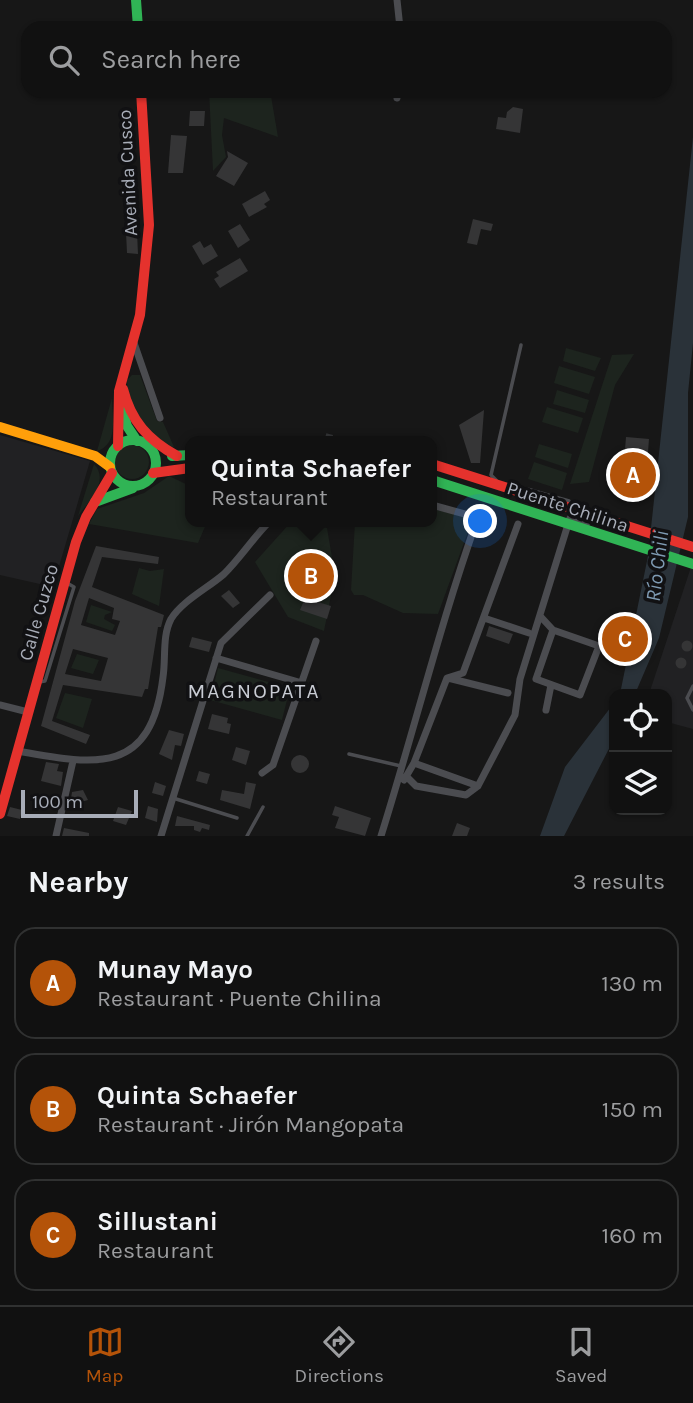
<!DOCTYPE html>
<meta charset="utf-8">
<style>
:root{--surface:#111;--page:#1a1a1a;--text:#f1f3f6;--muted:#9c9d9f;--line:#303131;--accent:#b45309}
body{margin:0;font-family:Karla,sans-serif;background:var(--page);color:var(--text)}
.controls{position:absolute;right:21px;bottom:21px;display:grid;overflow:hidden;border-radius:14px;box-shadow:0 2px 5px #0004}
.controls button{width:63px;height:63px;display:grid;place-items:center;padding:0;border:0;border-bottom:2px solid var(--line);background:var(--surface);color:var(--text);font:35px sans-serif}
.scale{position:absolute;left:21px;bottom:18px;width:117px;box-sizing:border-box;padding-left:7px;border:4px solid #a8adb8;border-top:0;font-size:19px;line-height:24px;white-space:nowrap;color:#a8adb8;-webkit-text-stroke:5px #111113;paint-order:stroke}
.you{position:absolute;left:481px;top:522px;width:24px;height:24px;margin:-18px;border:5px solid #fff;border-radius:50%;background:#1a73e8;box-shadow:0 0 0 10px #1a73e833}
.badge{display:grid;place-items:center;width:46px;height:46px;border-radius:50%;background:var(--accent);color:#fff;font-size:23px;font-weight:700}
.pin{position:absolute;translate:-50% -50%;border:4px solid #fff;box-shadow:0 2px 7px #0006}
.popup{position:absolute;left:185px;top:436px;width:252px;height:91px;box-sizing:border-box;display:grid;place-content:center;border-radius:14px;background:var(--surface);filter:drop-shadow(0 2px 5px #0005);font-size:23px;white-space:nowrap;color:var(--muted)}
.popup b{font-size:26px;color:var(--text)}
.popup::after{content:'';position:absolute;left:50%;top:100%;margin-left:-14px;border:14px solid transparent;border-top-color:var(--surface)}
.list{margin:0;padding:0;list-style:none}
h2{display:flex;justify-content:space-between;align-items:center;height:91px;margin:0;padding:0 28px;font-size:30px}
h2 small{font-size:23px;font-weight:400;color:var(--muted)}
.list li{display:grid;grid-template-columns:46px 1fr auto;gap:21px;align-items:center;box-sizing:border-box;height:112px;margin:0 14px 14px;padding:0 14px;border:2px solid var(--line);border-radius:21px}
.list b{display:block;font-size:26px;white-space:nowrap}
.list p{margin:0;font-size:23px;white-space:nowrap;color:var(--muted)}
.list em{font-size:23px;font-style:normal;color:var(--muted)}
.icon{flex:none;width:38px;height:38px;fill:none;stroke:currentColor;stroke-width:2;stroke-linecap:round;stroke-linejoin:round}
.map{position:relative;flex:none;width:693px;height:836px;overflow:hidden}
.search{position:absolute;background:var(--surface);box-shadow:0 2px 5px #0004;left:21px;right:21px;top:21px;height:77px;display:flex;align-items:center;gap:18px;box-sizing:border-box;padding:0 24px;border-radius:21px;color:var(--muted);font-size:26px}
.sheet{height:469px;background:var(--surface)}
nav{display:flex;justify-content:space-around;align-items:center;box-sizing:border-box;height:98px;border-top:2px solid var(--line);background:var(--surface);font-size:19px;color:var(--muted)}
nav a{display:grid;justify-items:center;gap:4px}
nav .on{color:var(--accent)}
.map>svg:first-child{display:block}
.built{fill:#212123}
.green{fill:#1d241e}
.water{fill:#2a3239}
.building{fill:#353536;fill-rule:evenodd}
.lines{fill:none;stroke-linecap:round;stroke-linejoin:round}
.street-tunnel{stroke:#343537;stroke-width:7;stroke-dasharray:7 3.5;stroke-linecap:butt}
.lane{stroke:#4b4c50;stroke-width:3.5}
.street{stroke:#4b4c50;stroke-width:7}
.fast{stroke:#30b455;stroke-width:10}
.slow{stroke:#ff9f0a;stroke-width:10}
.jam{stroke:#e5322d;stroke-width:10}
.fast-bridge{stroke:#30b455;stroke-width:10}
.jam-bridge{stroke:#e5322d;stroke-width:10}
.labels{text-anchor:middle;stroke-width:7;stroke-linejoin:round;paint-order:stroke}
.street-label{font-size:19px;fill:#a8adb8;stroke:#111113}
.water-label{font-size:21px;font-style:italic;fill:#7f9bb3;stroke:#111113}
.neighbourhood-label{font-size:21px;letter-spacing:2px;fill:#c9ccd4;stroke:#111113}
</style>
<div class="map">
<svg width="693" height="836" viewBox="0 0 693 836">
<rect width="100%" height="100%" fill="#171717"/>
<path class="built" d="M 0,435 L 90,461 L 53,587 L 0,575 Z
M 693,561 L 693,729 L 667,722 L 667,694 L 649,694 Z"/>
<path class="green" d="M 209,91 L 257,91 L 268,95 L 260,91 L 275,91 L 271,96 L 278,137 L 224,118 L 222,135 L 226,157 L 213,171 Z
M 566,348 L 601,358 L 595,371 L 563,361 Z
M 634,354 L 615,385 L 589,482 L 570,484 L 612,355 Z
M 559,366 L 595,377 L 589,394 L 554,383 Z
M 132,375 L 140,375 L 157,421 L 163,422 L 174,447 C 142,445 127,406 127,380 Z
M 557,390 L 589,400 L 585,413 L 553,404 Z
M 112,398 C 112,417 119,444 97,451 Z
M 547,407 L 583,418 L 578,433 L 542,422 Z
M 539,444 L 572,454 L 568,468 L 535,457 Z
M115 462a17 17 0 1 1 34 0a17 17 0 1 1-34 0Z
M 534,462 L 567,473 L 562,490 L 528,479 Z
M 94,464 C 110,481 89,501 78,516 Z
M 169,476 L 190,486 L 190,522 L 207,522 L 198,543 L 89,524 L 97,509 L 144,493 Z
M 432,509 L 473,518 L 438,614 L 403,613 L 363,595 L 354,595 L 351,590 L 355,522 L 432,522 Z
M 291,522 L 327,528 L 335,575 L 324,631 L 288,617 L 255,562 Z
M 139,568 L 150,571 L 164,569 L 159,606 L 132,594 Z
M 91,605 L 112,612 L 105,615 L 104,619 L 115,625 L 112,631 L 86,622 Z
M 77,654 L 99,660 L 93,674 L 71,668 Z
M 218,668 L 290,688 L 282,720 L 210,700 Z
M 65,693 L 92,699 L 83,728 L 56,718 Z"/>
<path class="water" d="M 693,137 L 693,343 L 688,393 L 688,517 L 659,638 L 635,694 L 620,694 L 648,556 Z
M 614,703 L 614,739 L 564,836 L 540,836 L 565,767 Z"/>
<path class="building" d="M 513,107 L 523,109 L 520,133 L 496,129 L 498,117 L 506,118 L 507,112 Z
M 190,111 L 205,111 L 204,126 L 189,126 Z
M 171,135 L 187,136 L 183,173 L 168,173 Z
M 227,151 L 248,163 L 234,186 L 216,176 L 228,157 Z
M 265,191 L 270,200 L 264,204 L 267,207 L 249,217 L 242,204 Z
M 473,219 L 493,224 L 491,231 L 481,229 L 477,245 L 467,243 Z
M 240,224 L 250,240 L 238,248 L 228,231 Z
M 126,232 L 137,232 L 138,254 L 127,253 Z
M 200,241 L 204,248 L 211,244 L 218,256 L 203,265 L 192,246 Z
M 240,258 L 248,271 L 220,288 L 214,279 L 219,276 L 216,272 Z
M 484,410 L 480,463 L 471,463 L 459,425 Z
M 626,437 L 649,439 L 648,452 L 642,463 L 624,462 Z
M 615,478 L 631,483 L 629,491 L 613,485 Z
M 96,546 L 159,557 L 158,564 L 102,557 L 92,587 L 164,615 L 161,627 L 158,627 L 148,689 L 145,689 L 142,697 L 63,685 L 52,721 L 90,735 L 86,744 L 41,726 L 75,601 ZM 89,598 L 114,608 L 112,619 L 120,621 L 115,635 L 81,625 ZM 73,649 L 108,658 L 101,681 L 65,674 Z
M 307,556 L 324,566 L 309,592 L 289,581 Z
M 229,590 L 240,603 L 233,608 L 221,596 Z
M 305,598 L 331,606 L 327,619 L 300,610 Z
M 489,626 L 513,634 L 509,644 L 486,636 Z
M 192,637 L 212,642 L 209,652 L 189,647 Z
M681.5 646a5.5 5.5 0 1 1 11 0a5.5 5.5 0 1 1-11 0Z
M675.5 663a5.5 5.5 0 1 1 11 0a5.5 5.5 0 1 1-11 0Z
M 212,714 L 228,718 L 227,723 L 231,724 L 229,734 L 208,729 Z
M 169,730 L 184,734 L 181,746 L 175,745 L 172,760 L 159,754 Z
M 236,747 L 250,751 L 246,765 L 232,760 Z
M291 764a9 9 0 1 1 18 0a9 9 0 1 1-18 0Z
M 46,762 L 59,764 L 57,771 L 63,772 L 61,786 L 41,781 Z
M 199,771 L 210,774 L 207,784 L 196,781 Z
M 155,782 L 166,786 L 163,796 L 152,793 Z
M 246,782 L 256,784 L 250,809 L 220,800 L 222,790 L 244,794 Z
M 83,790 L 88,800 L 70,805 L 72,792 Z
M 148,806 L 158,809 L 157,822 L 145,818 Z
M 335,806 L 371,818 L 365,836 L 335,828 L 339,817 L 332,815 Z
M 10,807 L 22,810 L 20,819 L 7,816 Z
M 118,807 L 132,811 L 126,825 L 113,821 Z
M 177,816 L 210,825 L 209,830 L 202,828 L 200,832 L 194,830 L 194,826 L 175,826 Z
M 457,823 L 470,828 L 467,836 L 452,836 Z
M 64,828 L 89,833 L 89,836 L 62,836 Z"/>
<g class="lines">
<path class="street-tunnel" d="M 328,441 L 330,433"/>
<path class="lane" d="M 496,480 L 491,475 L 521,345
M 527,489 L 569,501 L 570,518 L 588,525
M 39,682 L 45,681 L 74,587 L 67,583
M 693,686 L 687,698 L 693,710
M 349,754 L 401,766
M 173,798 L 237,818
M 247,836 L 263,807"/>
<path class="street" d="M 397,0 L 400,28
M 397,98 L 398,91
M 134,343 L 160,418
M 541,617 L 553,630 L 599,646 L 580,695 L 536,679 L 553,630
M 484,618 L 529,633
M 216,658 L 302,683
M 448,678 L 508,693
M 0,705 L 28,712
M 546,710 L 551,685
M 17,751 C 96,765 151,776 163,677 C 166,658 162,636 171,619 C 182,601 208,588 224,574 C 241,557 253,538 269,522
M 414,763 L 447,678 L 463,673 L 518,524
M 262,773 L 273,765 L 316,641
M 408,778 L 416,786 L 466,795 L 478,786 L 515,715 L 520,679 L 570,518
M 404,780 L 414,763 L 478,786
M 56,836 L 73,761
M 161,836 L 221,643 L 270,595
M 381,836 C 414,731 440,624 477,520 L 476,517 L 432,505"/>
<path class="fast" d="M 136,0 L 138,28
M 122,408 L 127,426 L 137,441
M110 463a23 23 0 1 1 46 0a23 23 0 1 1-46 0Z
M 172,456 L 190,455
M 95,502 L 133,488"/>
<path class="slow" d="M 0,427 L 95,456 L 110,467"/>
<path class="jam" d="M 123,389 C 131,421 148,440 177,456
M 118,446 L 119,391 L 140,315 L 149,225 L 141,91
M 153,473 L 190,468
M 0,814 L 76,542 L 86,517 L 112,473"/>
<path class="fast-bridge" d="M 432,480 L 693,564"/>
<path class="jam-bridge" d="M 432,464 L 693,547"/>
</g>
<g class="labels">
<g class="street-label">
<text transform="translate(127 173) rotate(-93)" y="7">Avenida Cusco</text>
<text transform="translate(568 506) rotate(18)" y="7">Puente Chilina</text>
<text transform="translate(38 612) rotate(-74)" y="7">Calle Cuzco</text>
</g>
<g class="water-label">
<text transform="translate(657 566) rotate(-83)" y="7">Río Chili</text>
</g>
<g class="neighbourhood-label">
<text x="254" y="698">MAGNOPATA</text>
</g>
</g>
</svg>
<div class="controls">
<button><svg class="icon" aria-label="locate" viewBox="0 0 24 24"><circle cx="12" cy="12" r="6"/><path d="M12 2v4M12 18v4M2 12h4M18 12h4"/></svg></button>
<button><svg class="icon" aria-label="layers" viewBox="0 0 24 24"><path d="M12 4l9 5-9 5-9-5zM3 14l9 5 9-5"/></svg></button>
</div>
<div class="scale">100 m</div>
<div class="you"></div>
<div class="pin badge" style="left:633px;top:475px">A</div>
<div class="pin badge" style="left:311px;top:576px">B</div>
<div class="popup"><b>Quinta Schaefer</b>Restaurant</div>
<div class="pin badge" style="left:625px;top:639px">C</div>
<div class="search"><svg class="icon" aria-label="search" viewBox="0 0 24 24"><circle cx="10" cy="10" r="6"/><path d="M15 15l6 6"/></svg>Search here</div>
</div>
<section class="sheet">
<h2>Nearby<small>3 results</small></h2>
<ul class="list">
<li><span class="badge">A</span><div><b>Munay Mayo</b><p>Restaurant · Puente Chilina</p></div><em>130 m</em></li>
<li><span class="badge">B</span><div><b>Quinta Schaefer</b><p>Restaurant · Jirón Mangopata</p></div><em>150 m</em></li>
<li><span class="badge">C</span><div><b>Sillustani</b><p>Restaurant</p></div><em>160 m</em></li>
</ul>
</section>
<nav>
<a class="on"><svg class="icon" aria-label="map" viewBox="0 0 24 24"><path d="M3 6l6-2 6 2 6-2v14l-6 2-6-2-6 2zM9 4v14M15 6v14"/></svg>Map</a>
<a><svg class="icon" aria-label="directions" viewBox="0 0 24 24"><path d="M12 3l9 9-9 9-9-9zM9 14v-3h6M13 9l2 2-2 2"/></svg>Directions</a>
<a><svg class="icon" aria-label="saved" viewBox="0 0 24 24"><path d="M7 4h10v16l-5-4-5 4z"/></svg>Saved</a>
</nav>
